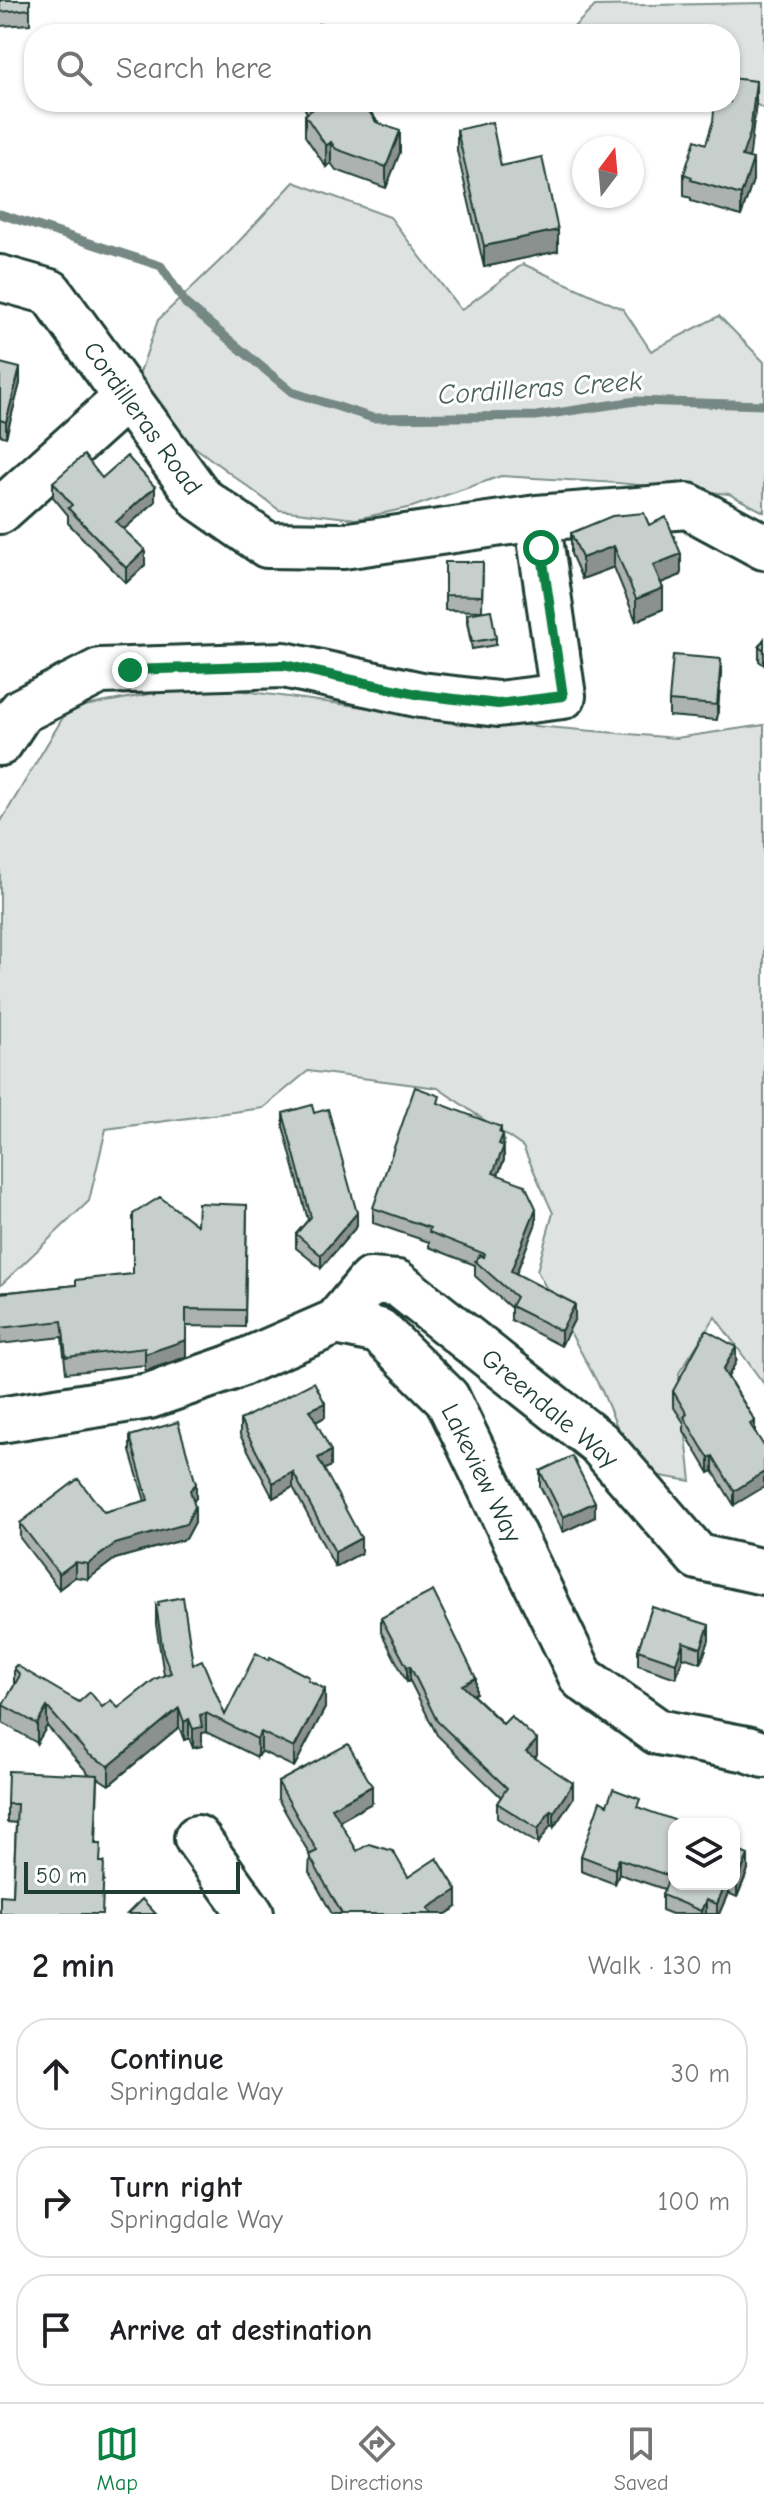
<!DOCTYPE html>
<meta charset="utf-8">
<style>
:root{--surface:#fff;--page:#f6f6f6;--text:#202124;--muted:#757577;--line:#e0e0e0;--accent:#0b8043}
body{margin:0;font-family:"Comic Neue",sans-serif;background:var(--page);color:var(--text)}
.controls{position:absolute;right:24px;bottom:24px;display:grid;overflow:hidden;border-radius:16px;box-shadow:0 2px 6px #0004}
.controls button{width:72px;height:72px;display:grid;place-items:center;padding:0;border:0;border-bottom:2px solid var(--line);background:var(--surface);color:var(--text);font:40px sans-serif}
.compass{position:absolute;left:572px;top:136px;width:72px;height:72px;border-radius:50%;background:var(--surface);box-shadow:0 2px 6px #0004;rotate:16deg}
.scale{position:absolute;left:24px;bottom:20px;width:216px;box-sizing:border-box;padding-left:8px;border:4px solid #1f3d34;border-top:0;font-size:22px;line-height:28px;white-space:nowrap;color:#1f3d34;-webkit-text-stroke:6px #fff;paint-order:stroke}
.stop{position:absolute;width:24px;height:24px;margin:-18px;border:6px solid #0b8043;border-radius:50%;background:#fff}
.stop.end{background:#0b8043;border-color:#fff;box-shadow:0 2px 8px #0008}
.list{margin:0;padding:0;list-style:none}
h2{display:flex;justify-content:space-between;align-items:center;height:104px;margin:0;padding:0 32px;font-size:34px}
h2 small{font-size:26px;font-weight:400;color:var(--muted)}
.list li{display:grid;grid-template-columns:52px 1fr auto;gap:24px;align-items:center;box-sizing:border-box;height:112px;margin:0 16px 16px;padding:0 16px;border:2px solid var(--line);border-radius:32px}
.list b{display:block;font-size:30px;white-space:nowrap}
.list p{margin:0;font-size:26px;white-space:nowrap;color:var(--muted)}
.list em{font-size:26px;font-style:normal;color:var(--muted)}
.icon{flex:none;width:44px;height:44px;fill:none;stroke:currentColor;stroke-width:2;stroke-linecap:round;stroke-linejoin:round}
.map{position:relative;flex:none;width:764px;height:1914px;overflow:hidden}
.search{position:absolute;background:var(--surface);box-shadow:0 2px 6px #0004;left:24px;right:24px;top:24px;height:88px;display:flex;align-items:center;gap:20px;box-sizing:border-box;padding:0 28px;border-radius:32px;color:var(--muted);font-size:30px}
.sheet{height:488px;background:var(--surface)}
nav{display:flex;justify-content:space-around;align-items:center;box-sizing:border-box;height:112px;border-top:2px solid var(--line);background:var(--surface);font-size:22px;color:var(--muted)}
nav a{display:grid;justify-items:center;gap:4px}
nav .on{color:var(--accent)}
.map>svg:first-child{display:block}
.green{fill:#dee3e2;stroke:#7e908b;stroke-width:2}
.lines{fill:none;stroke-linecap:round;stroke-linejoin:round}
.stream{stroke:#758883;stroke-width:9}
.minor-casing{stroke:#1f3d34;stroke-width:50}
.minor{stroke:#fff;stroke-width:44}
.wall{fill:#abb2af;stroke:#1f3d34;stroke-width:2}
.shaded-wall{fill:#8b918f;stroke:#1f3d34;stroke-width:2}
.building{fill:#c7cfcc;stroke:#1f3d34;stroke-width:2}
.route{stroke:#0b8043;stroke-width:10}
.labels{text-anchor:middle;stroke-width:6;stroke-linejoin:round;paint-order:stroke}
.street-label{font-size:26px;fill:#1f3d34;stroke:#fff}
.water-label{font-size:28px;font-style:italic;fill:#4a625b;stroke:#fff}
</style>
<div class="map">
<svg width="764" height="1914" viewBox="0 0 764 1914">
<rect width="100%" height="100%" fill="#fff"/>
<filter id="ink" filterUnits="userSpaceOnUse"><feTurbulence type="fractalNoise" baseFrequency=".0125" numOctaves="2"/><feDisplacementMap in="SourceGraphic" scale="16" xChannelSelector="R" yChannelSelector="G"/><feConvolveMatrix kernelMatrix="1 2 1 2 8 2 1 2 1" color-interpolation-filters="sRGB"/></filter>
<g filter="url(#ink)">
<path class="green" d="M 764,3 L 764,109 L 730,88 L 730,34 L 570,34 L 569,32 L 595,6 Z
M 294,182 L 390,217 L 461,310 L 523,264 L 623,309 L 651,351 L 719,316 L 764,362 L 764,512 L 729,494 L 618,483 L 501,476 L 412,507 L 356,519 L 279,510 L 188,442 L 135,387 L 158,320 L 230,251 Z
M 199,685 L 453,719 L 676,738 L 764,725 L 764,1384 L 715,1317 L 679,1373 L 691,1481 L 636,1472 L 602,1391 L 537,1271 L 553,1213 L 523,1147 L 438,1088 L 308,1071 L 263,1108 L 106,1129 L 89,1201 L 0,1286 L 0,823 L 68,709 Z"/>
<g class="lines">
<path class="stream" d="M 0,214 L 161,266 L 186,304 L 292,392 L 373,418 L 536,416 L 636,401 L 764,405"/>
<g class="minor-casing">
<path id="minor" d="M 0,278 L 50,292 L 201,499 L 267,545 L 343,546 L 537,518 L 688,506 L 764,547
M 0,511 L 127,397
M 0,743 L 21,711 L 100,671 L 284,665 L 421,695 L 498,704 L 563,696 L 537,518
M 336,1322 L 370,1281 L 397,1283 L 599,1443 L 698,1557 L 764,1572
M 0,1420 L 149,1396 L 230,1368 L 336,1322 L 379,1331 L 447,1398 L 582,1678 L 658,1732 L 747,1749 L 764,1755
M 197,1838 L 251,1914"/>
</g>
<use href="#minor" class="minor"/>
</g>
<path class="wall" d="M 0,0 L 30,9 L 30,24 L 0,26 Z
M 82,102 L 107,102 L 107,107 L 82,106 Z
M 305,102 L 363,102 L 400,152 L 386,188 L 336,170 L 331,163 L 326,167 L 305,136 L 305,115 L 307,113 L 305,109 Z
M 756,102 L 749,157 L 753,180 L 741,216 L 691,201 L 691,198 L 684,196 L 684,174 L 706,144 Z
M 457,130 L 501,166 L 558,251 L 484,267 L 457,151 Z
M 0,363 L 20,383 L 6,437 L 0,435 Z
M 102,478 L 155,502 L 124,529 L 145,565 L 126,583 L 68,523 L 68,515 L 53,497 L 53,482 Z
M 649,525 L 681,575 L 661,583 L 663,609 L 636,621 L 614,567 L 582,579 L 571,554 L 571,533 Z
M 445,562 L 483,562 L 482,611 L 445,610 Z
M 467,614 L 496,638 L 496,645 L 472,649 L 467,622 Z
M 764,639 L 764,665 L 759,661 L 759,646 Z
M 721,674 L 717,720 L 669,716 L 669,701 Z
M 440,1104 L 503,1134 L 504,1160 L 498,1175 L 536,1223 L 516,1274 L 575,1318 L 561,1346 L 511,1320 L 511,1308 L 475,1276 L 475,1265 L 429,1247 L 429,1242 L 373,1223 L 373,1208 Z
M 283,1113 L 314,1113 L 357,1226 L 321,1268 L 296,1248 L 296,1234 L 308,1220 L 283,1126 Z
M 247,1205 L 245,1327 L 186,1326 L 186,1357 L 145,1371 L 145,1365 L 66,1373 L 62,1337 L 0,1344 L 0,1293 L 76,1285 L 133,1274 L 197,1225 Z
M 736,1362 L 728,1377 L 755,1421 L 734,1505 L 713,1471 L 709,1473 L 684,1431 L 684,1423 L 673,1406 L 673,1391 Z
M 325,1417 L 316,1422 L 331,1466 L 324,1469 L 361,1553 L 335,1567 L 293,1487 L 273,1498 L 240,1435 L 240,1420 Z
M 130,1436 L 196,1498 L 193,1502 L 195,1522 L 186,1539 L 115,1559 L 88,1579 L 75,1577 L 59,1589 L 20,1538 L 20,1523 L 104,1512 L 145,1501 L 130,1451 Z
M 540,1471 L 595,1517 L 563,1532 L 540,1486 Z
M 156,1605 L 225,1715 L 309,1681 L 325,1708 L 294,1767 L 261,1751 L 257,1757 L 206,1732 L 202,1733 L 202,1746 L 193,1748 L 189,1738 L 184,1740 L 179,1727 L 109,1785 L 98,1778 L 96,1844 L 104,1881 L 13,1896 L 16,1823 L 7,1822 L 7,1804 L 91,1775 L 88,1773 L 47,1726 L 37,1743 L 3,1723 L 3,1705 L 14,1686 L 14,1668 L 79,1702 L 102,1707 L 118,1708 L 164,1675 L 156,1624 Z
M 652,1607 L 709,1640 L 701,1663 L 683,1657 L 676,1678 L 638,1665 L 638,1650 Z
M 381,1618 L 476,1693 L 473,1695 L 537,1755 L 535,1758 L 573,1798 L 554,1827 L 551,1825 L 538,1844 L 497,1818 L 497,1803 L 501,1797 L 437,1735 L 410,1681 L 407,1682 L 381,1632 Z
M 278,1782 L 372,1803 L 339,1821 L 357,1851 L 408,1877 L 457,1907 L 446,1914 L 332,1914 L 309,1872 L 310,1855 L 278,1799 Z
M 607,1805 L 640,1808 L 674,1884 L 734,1884 L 734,1849 L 748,1870 L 737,1897 L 728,1893 L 719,1914 L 672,1914 L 662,1910 L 662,1895 L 664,1889 L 619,1874 L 615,1884 L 581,1871 L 581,1856 Z"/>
<path class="shaded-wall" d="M 756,81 L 756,102 L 750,154 L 742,177 L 742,156 Z
M 400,131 L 400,152 L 386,188 L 386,167 Z
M 331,142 L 331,163 L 326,167 L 326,146 Z
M 753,159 L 753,180 L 741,216 L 741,195 Z
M 558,230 L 558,251 L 484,267 L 484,246 Z
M 20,368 L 20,383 L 6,437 L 6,422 Z
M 155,487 L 155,502 L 116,536 L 116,522 Z
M 614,546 L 614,567 L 582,579 L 582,558 Z
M 145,550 L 145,565 L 126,583 L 126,568 Z
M 681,554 L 681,575 L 653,586 L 653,565 Z
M 663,588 L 663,609 L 636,621 L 636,599 Z
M 721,659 L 721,674 L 717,720 L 717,705 Z
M 501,1127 L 501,1139 L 503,1134 L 504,1160 L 493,1187 L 493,1173 L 499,1132 Z
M 536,1208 L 536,1223 L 511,1286 L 511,1271 Z
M 357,1213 L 357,1226 L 321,1268 L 321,1255 Z
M 575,1304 L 575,1318 L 561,1346 L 561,1331 Z
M 186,1326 L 186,1357 L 145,1371 L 145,1354 Z
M 736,1347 L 736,1362 L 723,1385 L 723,1370 Z
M 325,1403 L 325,1417 L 310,1425 L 310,1410 Z
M 755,1421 L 755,1436 L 750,1424 Z
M 331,1451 L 331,1466 L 318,1473 L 318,1458 Z
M 713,1456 L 713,1471 L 709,1473 L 709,1458 Z
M 293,1472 L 293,1487 L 273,1498 L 273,1483 Z
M 764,1472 L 764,1487 L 734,1505 L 734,1491 Z
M 196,1484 L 196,1498 L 190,1505 L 190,1490 Z
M 595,1502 L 595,1517 L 563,1532 L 563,1517 Z
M 195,1507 L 195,1522 L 186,1539 L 115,1559 L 88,1579 L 88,1564 L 115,1544 Z
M 361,1538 L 361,1553 L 335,1567 L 335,1552 Z
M 75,1562 L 75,1577 L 59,1589 L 59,1574 Z
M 709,1625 L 709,1640 L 701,1663 L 701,1648 Z
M 683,1642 L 683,1657 L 676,1678 L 676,1663 Z
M 410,1666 L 410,1681 L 407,1682 L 407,1667 Z
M 476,1678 L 476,1693 L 462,1700 L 462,1685 Z
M 325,1689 L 325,1708 L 294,1767 L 294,1748 Z
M 47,1707 L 47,1726 L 37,1743 L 37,1724 Z
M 179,1708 L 179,1727 L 109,1785 L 109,1766 Z
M 206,1713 L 206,1732 L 202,1733 L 202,1746 L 193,1748 L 193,1729 L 200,1715 Z
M 189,1719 L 189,1738 L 184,1740 L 184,1722 Z
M 261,1732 L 261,1751 L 257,1757 L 257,1739 Z
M 537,1740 L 537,1755 L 526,1767 L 526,1752 Z
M 573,1783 L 573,1798 L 554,1827 L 554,1812 Z
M 372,1786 L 372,1803 L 332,1825 L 332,1808 Z
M 551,1810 L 551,1825 L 538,1844 L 538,1829 Z
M 748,1855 L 748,1870 L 737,1897 L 737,1882 Z
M 619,1859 L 619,1874 L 615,1884 L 615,1869 Z
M 725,1884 L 728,1884 L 728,1893 L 719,1914 L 717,1914 L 717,1904 Z
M 457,1890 L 457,1907 L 446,1914 L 428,1914 L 428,1908 Z
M 706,1900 L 706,1914 L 701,1914 L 701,1911 Z"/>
<path class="building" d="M 0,0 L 30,0 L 30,9 L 0,12 Z
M 318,24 L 355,32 L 355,34 L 316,34 Z
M 730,78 L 756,81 L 750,133 L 742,156 L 753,159 L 741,195 L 691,180 L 692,177 L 684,174 L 695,140 L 706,144 L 713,121 L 715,102 L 730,102 Z
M 314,102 L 363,102 L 376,122 L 400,131 L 386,167 L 336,149 L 331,142 L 326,146 L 305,115 L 317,106 Z
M 492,122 L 501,166 L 542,157 L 558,230 L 484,246 L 457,130 Z
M 0,363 L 20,368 L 6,422 L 0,420 Z
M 84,455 L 102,478 L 127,456 L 155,487 L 116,522 L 145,550 L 126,568 L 68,508 L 72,505 L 53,482 Z
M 644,513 L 649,525 L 666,517 L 681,554 L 653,565 L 663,588 L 636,599 L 614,546 L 582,558 L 571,533 L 612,516 Z
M 445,562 L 483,562 L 482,596 L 445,595 Z
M 491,610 L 496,638 L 472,642 L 467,614 Z
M 764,639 L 764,650 L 759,646 Z
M 673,655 L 721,659 L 717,705 L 669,701 Z
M 415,1087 L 440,1096 L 438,1103 L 501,1127 L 499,1132 L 503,1134 L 499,1144 L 504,1146 L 493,1173 L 525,1185 L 536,1208 L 511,1271 L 575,1304 L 561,1331 L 511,1306 L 516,1297 L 475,1261 L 480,1255 L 484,1257 L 485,1254 L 429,1232 L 430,1228 L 373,1208 Z
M 312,1105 L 314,1113 L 328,1109 L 357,1213 L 321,1255 L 296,1234 L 311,1217 L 283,1113 Z
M 160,1197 L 197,1225 L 198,1203 L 247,1205 L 245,1310 L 186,1309 L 186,1340 L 145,1354 L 145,1348 L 66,1357 L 62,1321 L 0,1328 L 0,1293 L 76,1285 L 76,1280 L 133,1274 L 133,1214 Z
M 706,1330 L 736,1347 L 723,1370 L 755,1421 L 750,1424 L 764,1446 L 764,1472 L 734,1491 L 713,1456 L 709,1458 L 701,1446 L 684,1417 L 687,1414 L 673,1391 Z
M 314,1382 L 325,1403 L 310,1410 L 331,1451 L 318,1458 L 361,1538 L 335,1552 L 293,1472 L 273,1483 L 240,1420 Z
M 178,1422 L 196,1484 L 190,1490 L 195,1507 L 186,1524 L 115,1544 L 88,1564 L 75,1562 L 59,1574 L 20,1523 L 78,1479 L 104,1512 L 148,1500 L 130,1436 Z
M 572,1456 L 595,1502 L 563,1517 L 540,1471 Z
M 433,1591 L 476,1678 L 462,1685 L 503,1724 L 511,1716 L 537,1740 L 526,1752 L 573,1783 L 554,1812 L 551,1810 L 538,1829 L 497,1803 L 507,1788 L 437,1721 L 410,1666 L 407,1667 L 381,1618 Z
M 183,1597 L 193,1664 L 202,1660 L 225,1715 L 256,1653 L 269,1660 L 270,1657 L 309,1677 L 308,1680 L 325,1689 L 294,1748 L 261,1732 L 257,1739 L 206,1713 L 200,1715 L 202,1727 L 193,1729 L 189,1719 L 184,1722 L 179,1708 L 109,1766 L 88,1754 L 47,1707 L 37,1724 L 3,1705 L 20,1675 L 14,1668 L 16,1665 L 79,1702 L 90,1692 L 102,1707 L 111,1700 L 118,1708 L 155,1679 L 171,1673 L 163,1652 L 156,1605 L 159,1605 L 158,1602 Z
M 652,1607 L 709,1625 L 701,1648 L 683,1642 L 676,1663 L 638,1650 Z
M 348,1744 L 372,1786 L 332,1808 L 357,1851 L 369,1844 L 393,1851 L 408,1877 L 437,1858 L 457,1890 L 428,1908 L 432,1914 L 342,1914 L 309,1855 L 317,1851 L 278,1782 Z
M 8,1771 L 98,1775 L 95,1844 L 101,1844 L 100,1862 L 104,1862 L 102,1914 L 0,1914 L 0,1895 L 13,1896 L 17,1804 L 7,1804 Z
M 613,1789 L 640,1799 L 637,1807 L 677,1821 L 676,1824 L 674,1824 L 674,1884 L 725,1884 L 717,1904 L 706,1900 L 701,1911 L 662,1895 L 670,1876 L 619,1859 L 615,1869 L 581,1856 L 600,1801 L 607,1805 Z
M 734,1849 L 748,1855 L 737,1882 L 734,1881 Z
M 142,1899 L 156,1914 L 127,1914 Z"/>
</g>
<g class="lines" filter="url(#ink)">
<path class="route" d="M 130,670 L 284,665 L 421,695 L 498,704 L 563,696 L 541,548"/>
</g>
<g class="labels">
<g class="street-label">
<text transform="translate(143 418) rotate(54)" y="9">Cordilleras Road</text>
<text transform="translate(550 1408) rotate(40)" y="9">Greendale Way</text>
<text transform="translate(482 1473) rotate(64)" y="9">Lakeview Way</text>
</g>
<g class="water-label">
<text transform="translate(540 387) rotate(-4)" y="10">Cordilleras Creek</text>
</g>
</g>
</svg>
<div class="controls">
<button><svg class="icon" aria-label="layers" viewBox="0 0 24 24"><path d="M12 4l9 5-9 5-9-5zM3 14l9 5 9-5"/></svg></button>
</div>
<svg class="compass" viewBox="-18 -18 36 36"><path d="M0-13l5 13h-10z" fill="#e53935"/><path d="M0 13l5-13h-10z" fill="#757577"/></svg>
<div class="scale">50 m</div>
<div class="stop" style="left:541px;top:548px"></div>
<div class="stop end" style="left:130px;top:670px"></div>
<div class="search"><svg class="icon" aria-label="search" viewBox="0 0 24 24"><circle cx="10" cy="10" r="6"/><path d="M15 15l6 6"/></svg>Search here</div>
</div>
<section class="sheet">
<h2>2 min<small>Walk · 130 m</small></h2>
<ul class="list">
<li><svg class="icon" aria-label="ahead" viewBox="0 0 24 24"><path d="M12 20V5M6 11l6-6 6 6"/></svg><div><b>Continue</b><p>Springdale Way</p></div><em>30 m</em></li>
<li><svg class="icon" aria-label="right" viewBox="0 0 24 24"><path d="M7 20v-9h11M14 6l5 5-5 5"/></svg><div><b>Turn right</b><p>Springdale Way</p></div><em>100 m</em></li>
<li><svg class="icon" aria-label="arrive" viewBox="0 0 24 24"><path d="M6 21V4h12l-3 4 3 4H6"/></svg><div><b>Arrive at destination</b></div></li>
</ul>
</section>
<nav>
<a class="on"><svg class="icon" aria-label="map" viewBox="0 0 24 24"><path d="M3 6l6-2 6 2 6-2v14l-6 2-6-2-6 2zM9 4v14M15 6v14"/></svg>Map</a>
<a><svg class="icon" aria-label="directions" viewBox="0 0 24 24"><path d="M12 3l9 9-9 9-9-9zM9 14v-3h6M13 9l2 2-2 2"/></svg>Directions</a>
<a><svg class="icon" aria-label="saved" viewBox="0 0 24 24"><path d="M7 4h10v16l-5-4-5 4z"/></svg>Saved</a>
</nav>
